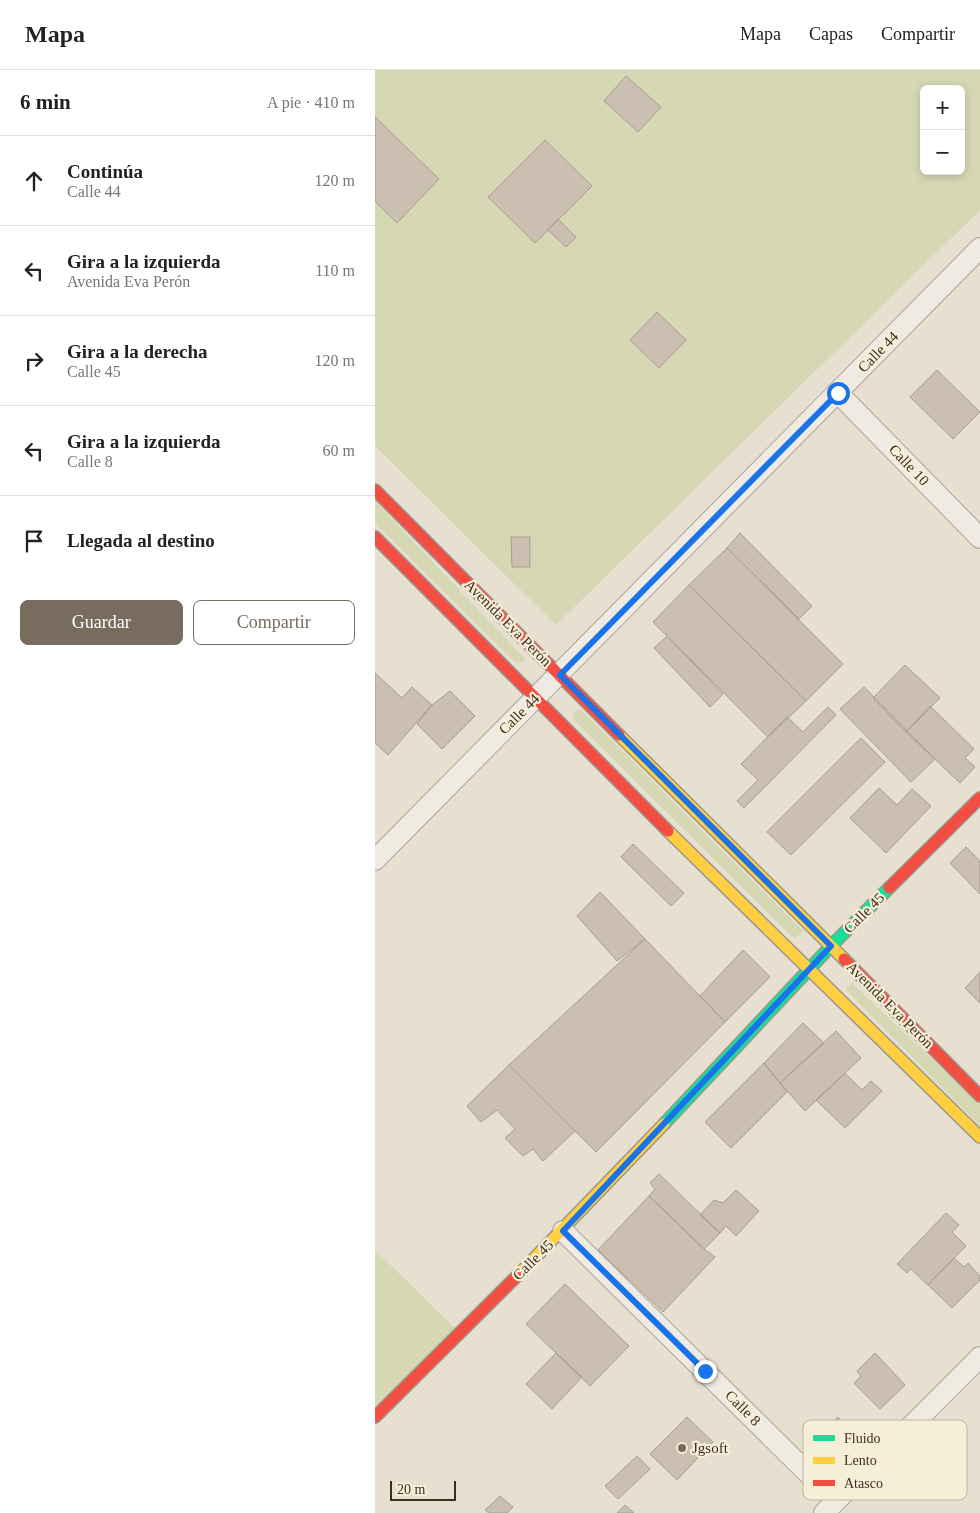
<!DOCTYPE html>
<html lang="es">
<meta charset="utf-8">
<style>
:root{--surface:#fff;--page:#f2f2f2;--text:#222;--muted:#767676;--line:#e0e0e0;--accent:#786c5e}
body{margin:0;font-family:"Times New Roman",serif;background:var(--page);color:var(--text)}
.controls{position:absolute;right:15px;top:15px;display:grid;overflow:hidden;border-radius:8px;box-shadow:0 2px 8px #0003}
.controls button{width:45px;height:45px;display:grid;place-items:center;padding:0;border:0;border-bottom:1px solid var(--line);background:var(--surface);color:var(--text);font:25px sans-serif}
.scale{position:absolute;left:15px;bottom:12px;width:66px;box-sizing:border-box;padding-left:5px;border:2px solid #3d2e20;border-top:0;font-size:14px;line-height:18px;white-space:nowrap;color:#3d2e20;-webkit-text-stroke:4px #f7eed8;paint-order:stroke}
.stop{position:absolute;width:15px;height:15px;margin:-11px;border:4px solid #1a73e8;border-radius:50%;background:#fff}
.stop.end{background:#1a73e8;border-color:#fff;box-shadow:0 1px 5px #0008}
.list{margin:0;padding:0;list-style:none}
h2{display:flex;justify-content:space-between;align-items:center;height:65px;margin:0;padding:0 20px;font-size:21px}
h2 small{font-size:16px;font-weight:400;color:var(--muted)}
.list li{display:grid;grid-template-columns:32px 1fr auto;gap:15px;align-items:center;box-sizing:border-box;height:90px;padding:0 20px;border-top:1px solid var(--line)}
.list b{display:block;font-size:19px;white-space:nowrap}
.list p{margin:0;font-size:16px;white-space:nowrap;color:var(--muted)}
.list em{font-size:16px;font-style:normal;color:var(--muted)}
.actions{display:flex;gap:10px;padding:15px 20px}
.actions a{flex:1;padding:11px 0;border:1px solid var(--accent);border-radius:8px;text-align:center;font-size:18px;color:var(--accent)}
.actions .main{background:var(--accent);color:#fff}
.icon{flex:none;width:28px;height:28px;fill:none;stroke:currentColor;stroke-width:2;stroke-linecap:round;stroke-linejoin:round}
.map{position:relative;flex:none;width:605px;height:1443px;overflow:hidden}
header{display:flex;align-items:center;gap:30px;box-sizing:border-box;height:70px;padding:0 25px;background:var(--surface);border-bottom:1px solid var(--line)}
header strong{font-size:24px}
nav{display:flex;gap:28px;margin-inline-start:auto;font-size:18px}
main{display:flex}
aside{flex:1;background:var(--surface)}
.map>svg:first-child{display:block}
.green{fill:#d6d7b3;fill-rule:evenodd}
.building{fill:#cbbfb2;stroke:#a89c90}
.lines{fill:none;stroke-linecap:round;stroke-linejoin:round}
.street-casing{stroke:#ada599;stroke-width:22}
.fast-casing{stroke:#9c958a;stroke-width:14}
.slow-casing{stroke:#9c958a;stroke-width:14}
.jam-casing{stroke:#9c958a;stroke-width:14}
.street{stroke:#efebe3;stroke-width:20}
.fast{stroke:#16e098;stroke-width:11}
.slow{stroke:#ffcf43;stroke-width:11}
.jam{stroke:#f24e42;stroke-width:11}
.route{stroke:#1a73e8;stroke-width:6}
.poi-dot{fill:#786c5e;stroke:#f7eed8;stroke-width:2}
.labels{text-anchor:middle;stroke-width:4.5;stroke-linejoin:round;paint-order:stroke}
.street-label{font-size:15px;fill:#3d2e20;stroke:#f7eed8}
.poi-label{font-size:15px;fill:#3d2e20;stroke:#f7eed8;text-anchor:start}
.key{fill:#f7eed8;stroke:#bfb4a1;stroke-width:1}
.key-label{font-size:14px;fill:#3d2e20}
</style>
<header>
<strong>Mapa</strong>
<nav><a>Mapa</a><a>Capas</a><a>Compartir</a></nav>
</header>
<main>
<aside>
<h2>6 min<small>A pie · 410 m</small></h2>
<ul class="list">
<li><svg class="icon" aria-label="ahead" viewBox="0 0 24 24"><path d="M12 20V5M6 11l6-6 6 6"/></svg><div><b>Continúa</b><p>Calle 44</p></div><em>120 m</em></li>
<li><svg class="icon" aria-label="left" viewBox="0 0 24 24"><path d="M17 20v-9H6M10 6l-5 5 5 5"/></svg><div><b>Gira a la izquierda</b><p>Avenida Eva Perón</p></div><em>110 m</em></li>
<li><svg class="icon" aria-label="right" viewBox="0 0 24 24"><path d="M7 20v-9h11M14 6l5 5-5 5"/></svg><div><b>Gira a la derecha</b><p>Calle 45</p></div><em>120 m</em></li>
<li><svg class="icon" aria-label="left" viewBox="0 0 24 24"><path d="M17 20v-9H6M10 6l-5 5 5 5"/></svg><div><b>Gira a la izquierda</b><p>Calle 8</p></div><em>60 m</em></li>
<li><svg class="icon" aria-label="arrive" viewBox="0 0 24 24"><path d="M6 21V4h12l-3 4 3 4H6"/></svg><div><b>Llegada al destino</b></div></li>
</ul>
<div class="actions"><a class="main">Guardar</a><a>Compartir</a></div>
</aside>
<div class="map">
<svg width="605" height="1443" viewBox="0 0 605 1443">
<rect width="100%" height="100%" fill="#e7e0d1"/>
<path class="green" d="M 0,0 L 605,0 L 605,140 L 181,555 L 0,376 ZM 549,19 L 586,19 L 586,101 L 549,101 Z
M 0,431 L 150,589 L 147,593 L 141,593 L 0,453 Z
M 205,639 L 428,861 L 420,868 L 415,865 L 200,651 L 197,644 Z
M 477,913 L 605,1035 L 605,1056 L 470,919 Z
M 0,1180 L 85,1263 L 0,1347 Z"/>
<path class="building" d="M 251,6 L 286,37 L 263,62 L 229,31 Z
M 0,47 L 64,109 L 22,153 L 0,131 Z
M 170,70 L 217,116 L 160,173 L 113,127 Z
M 183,149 L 201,167 L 191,177 L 173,160 Z
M 282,242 L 311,270 L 284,298 L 255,270 Z
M 562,300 L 605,342 L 578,369 L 535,327 Z
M 365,463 L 437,536 L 424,549 L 352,478 Z
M 136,467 L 155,467 L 155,497 L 137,497 Z
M 352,478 L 468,594 L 431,631 L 314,515 Z
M 314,515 L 431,631 L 393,667 L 278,552 Z
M 292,566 L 348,624 L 335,637 L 279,578 Z
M 530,595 L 565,628 L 531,662 L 498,628 Z
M 0,603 L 27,628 L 37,617 L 57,635 L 13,685 L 0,673 Z
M 489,617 L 560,689 L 536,712 L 465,639 Z
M 75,621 L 100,646 L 67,679 L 42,654 L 57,635 Z
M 555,636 L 599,679 L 590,688 L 600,697 L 585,713 L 531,662 Z
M 453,637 L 461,645 L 369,738 L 362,731 L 383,710 L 366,694 L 412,647 L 428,662 Z
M 486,668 L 510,692 L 416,785 L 392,762 Z
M 504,718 L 522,735 L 537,719 L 556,736 L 511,783 L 475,748 Z
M 258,774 L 309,823 L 296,836 L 246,787 Z
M 591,777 L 605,791 L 605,824 L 575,793 Z
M 225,822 L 270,869 L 242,891 L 202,846 Z
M 270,869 L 350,952 L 221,1082 L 134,995 Z
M 368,880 L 395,907 L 350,952 L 325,926 Z
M 605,902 L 605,933 L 590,918 Z
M 428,953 L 449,973 L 405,1013 L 389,993 Z
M 461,961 L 486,988 L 430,1041 L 405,1013 Z
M 389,993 L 412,1022 L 356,1078 L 330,1052 Z
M 134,995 L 200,1061 L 168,1091 L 158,1079 L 148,1086 L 130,1068 L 140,1059 L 122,1040 L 106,1052 L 92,1036 Z
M 470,1003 L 487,1020 L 496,1011 L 507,1021 L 470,1058 L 441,1030 Z
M 284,1104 L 345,1163 L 329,1179 L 274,1126 L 280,1119 L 275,1113 Z
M 361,1120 L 384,1141 L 361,1166 L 351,1156 L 345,1163 L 325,1145 L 339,1130 L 348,1133 Z
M 274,1126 L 329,1179 L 340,1187 L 288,1242 L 223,1180 Z
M 571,1143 L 584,1155 L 577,1162 L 591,1176 L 553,1215 L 536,1199 L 532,1203 L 522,1194 Z
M 579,1188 L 589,1197 L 593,1193 L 605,1206 L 605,1210 L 577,1238 L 553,1215 Z
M 190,1214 L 254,1276 L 215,1316 L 151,1254 Z
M 181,1283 L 207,1307 L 177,1339 L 151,1314 Z
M 500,1283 L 530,1315 L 505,1339 L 479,1313 L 486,1306 L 482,1301 Z
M 312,1347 L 338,1372 L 302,1410 L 275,1384 Z
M 463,1347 L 473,1357 L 480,1354 L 495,1368 L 469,1394 L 455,1379 L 450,1384 L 437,1372 Z
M 262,1386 L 275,1399 L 243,1429 L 230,1416 Z
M 125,1426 L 138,1437 L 132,1443 L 114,1443 L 110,1440 Z
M 250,1435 L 259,1443 L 242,1443 Z"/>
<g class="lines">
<g class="street-casing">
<path id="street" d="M 463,323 L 605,468
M 0,790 L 605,178
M 188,1161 L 461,1431
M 449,1443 L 605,1287"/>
</g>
<g class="fast-casing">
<path id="fast" d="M 289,1054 L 456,876 L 514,818"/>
</g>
<g class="slow-casing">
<path id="slow" d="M 244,665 L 469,889
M 293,761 L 605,1067
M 145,1203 L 289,1054"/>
</g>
<g class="jam-casing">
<path id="jam" d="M 0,420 L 244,665
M 0,467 L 293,761
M 514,818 L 605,728
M 469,889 L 605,1026
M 0,1347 L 145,1203"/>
</g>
<use href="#street" class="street"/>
<use href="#fast" class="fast"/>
<use href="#slow" class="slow"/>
<use href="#jam" class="jam"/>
</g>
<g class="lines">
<path class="route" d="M 330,1301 L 188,1161 L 456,876 L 185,605 L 463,323"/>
</g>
<circle class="poi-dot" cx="307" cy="1378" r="5"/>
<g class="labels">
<g class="street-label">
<text transform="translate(503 282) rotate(-46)" y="5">Calle 44</text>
<text transform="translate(534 395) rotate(46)" y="5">Calle 10</text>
<text transform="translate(133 553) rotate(45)" y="5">Avenida Eva Perón</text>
<text transform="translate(144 644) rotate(-45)" y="5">Calle 44</text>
<text transform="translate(489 843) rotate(-45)" y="5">Calle 45</text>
<text transform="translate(515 935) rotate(45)" y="5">Avenida Eva Perón</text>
<text transform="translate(158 1190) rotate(-45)" y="5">Calle 45</text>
<text transform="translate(368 1338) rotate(45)" y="5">Calle 8</text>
</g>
<g class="poi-label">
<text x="317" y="1383">Jgsoft</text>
</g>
</g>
<rect x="428" y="1350" width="164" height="80" rx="8" class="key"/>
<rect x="438" y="1365" width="22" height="6" fill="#16e098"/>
<rect x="438" y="1387" width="22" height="7" fill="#ffcf43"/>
<rect x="438" y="1410" width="22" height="6" fill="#f24e42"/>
<g class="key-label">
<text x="469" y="1373">Fluido</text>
<text x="469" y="1395">Lento</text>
<text x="469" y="1418">Atasco</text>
</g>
</svg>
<div class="controls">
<button>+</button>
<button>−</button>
</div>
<div class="scale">20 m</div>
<div class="stop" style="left:463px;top:323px"></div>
<div class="stop end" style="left:330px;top:1301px"></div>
</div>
</main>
